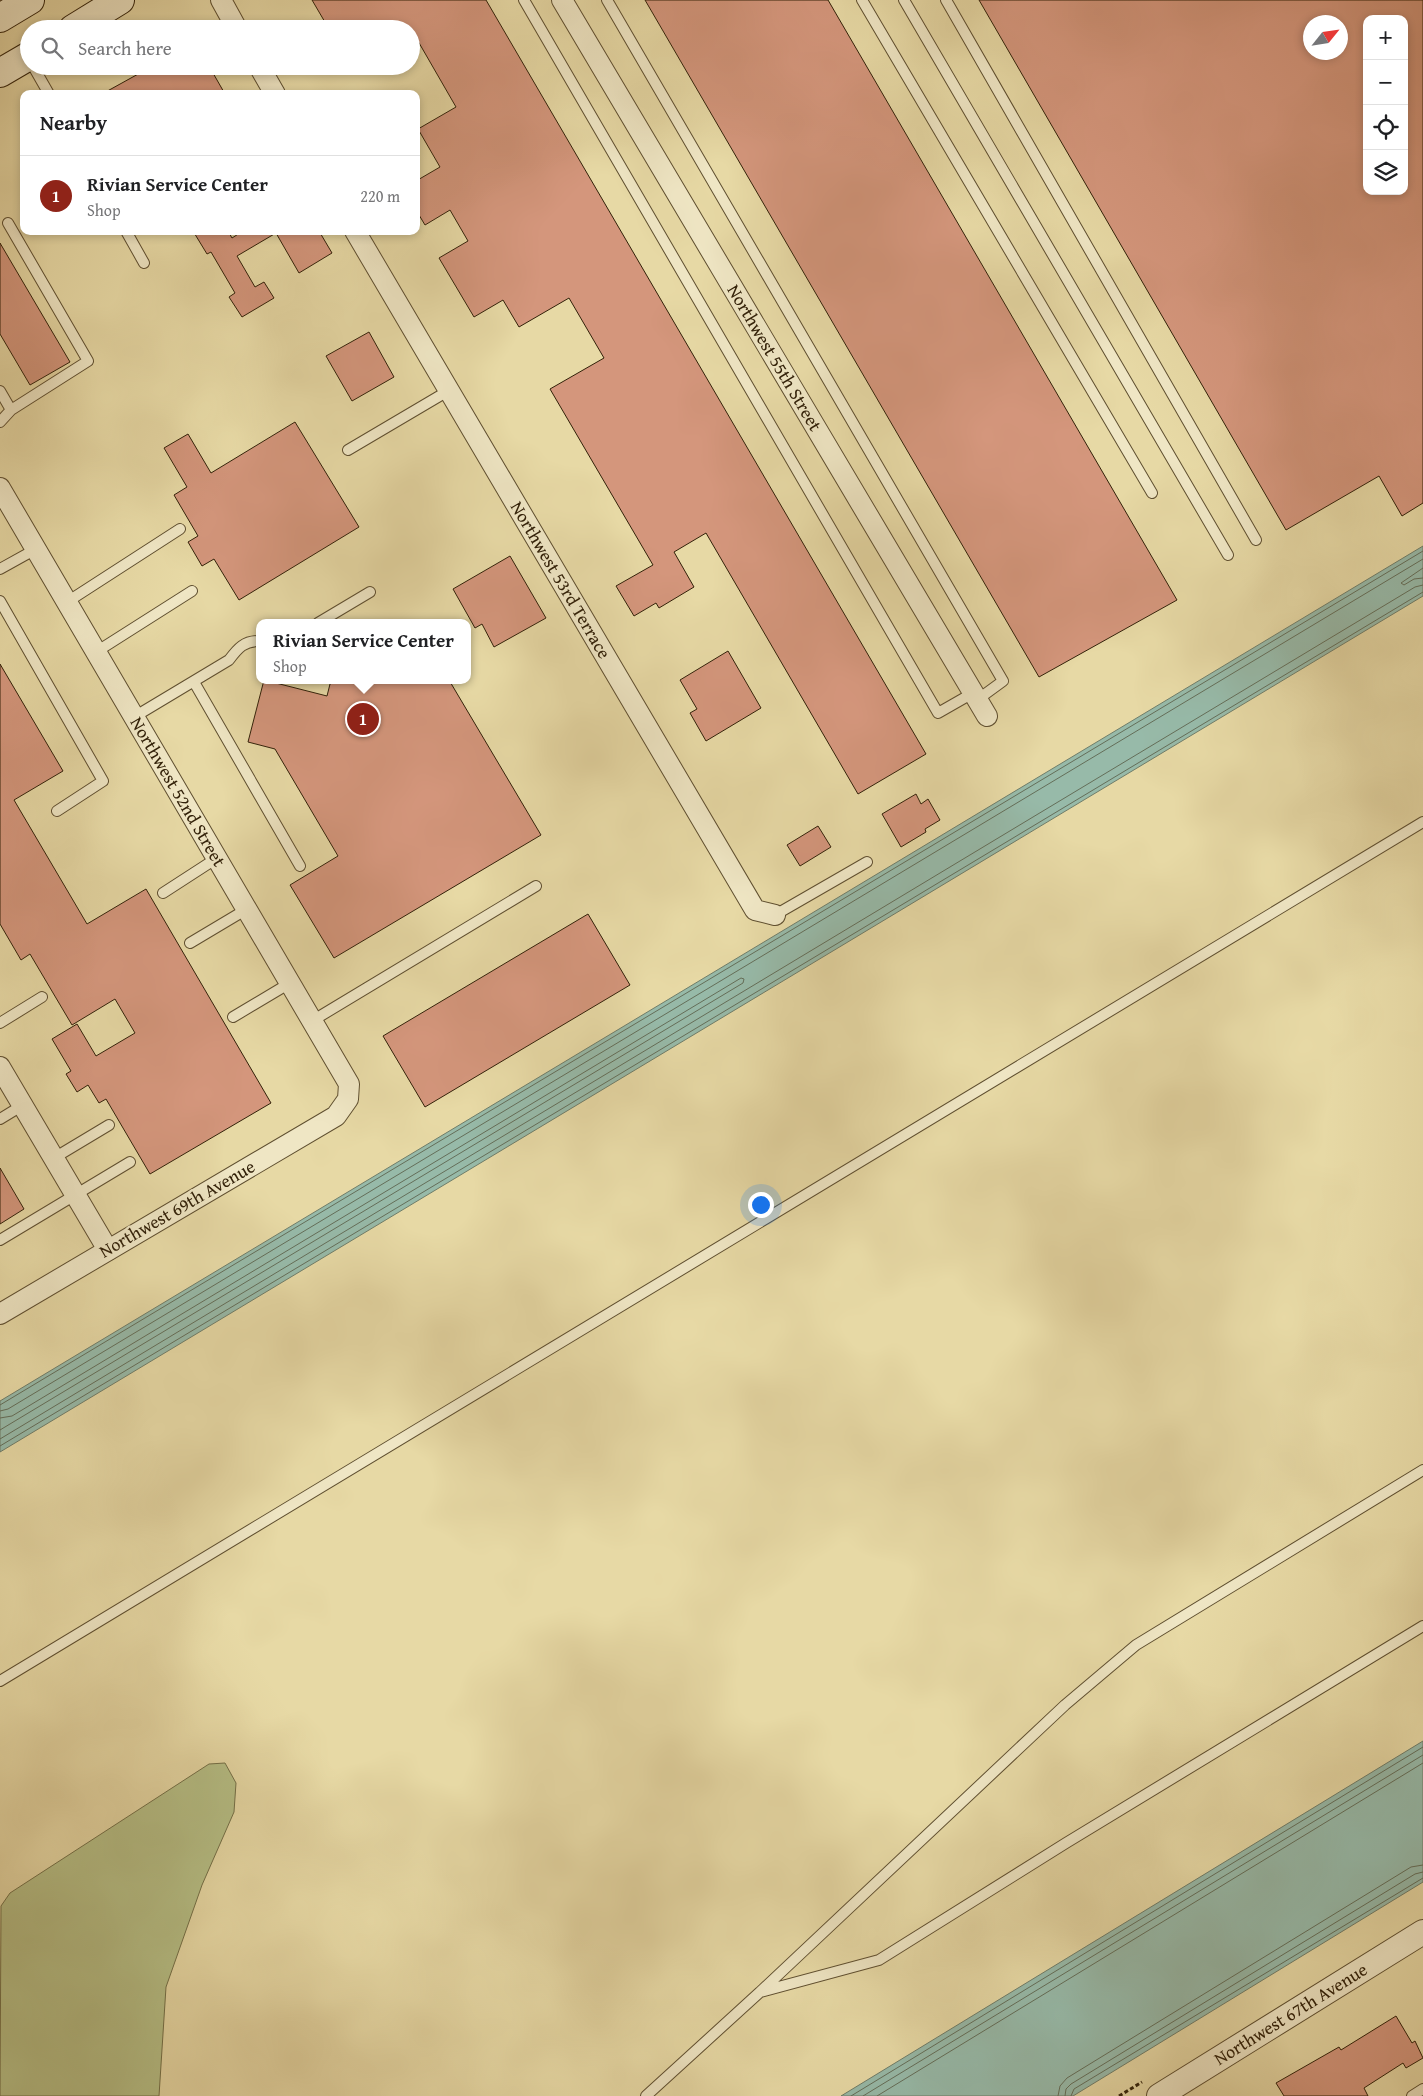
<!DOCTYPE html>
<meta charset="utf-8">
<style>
:root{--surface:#fff;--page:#f2f2f2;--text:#202124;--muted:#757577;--line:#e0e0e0;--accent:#8f2418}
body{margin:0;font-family:"Gentium Book Plus",serif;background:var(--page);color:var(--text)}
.controls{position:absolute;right:15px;top:15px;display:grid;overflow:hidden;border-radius:10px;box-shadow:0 2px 8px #0003}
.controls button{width:45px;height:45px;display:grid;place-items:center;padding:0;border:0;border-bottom:1px solid var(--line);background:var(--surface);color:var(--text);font:25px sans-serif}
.compass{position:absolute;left:1303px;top:15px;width:45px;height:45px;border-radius:50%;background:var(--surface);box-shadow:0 2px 8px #0003;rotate:60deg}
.you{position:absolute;left:760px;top:1204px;width:18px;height:18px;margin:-12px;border:4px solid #fff;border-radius:50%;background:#1a73e8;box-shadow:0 0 0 8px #1a73e833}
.badge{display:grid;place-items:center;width:32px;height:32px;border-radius:50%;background:var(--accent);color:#fff;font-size:16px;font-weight:700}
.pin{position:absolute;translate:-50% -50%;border:2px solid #fff;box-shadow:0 1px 5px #0006}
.popup{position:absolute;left:256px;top:619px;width:215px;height:65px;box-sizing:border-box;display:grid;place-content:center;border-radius:10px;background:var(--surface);filter:drop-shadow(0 1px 4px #0005);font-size:16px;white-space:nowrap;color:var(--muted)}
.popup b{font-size:19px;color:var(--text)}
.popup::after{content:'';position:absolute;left:50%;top:100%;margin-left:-10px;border:10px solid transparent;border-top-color:var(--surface)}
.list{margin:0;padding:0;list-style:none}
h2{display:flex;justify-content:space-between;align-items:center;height:65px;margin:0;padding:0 20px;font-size:21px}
h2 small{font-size:16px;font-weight:400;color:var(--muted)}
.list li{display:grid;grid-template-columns:32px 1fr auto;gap:15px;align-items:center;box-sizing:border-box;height:80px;padding:0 20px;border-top:1px solid var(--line)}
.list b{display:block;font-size:19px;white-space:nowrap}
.list p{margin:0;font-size:16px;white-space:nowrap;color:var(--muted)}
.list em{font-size:16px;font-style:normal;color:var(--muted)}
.icon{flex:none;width:28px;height:28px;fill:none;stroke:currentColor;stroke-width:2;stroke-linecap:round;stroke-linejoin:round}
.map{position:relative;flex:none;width:1423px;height:2096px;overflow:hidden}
.search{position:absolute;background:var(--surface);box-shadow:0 2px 8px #0003;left:20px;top:20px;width:400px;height:55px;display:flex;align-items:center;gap:12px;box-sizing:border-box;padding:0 18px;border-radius:28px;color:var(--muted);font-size:19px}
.panel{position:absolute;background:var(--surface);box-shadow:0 2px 8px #0003;left:20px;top:90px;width:400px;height:145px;border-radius:10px}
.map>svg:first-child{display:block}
.green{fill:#b6bf86;stroke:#747048}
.water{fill:#97baa9;stroke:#6f7d69}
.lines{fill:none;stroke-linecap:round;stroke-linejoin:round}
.shore{stroke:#646e59;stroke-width:1}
.building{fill:#d4967c;stroke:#322109;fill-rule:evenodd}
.service-casing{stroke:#5f4f30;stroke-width:12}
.minor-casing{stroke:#5f4f30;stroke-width:22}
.tertiary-casing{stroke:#5f4f30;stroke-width:26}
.secondary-casing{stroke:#322109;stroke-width:30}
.path{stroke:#322109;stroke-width:3;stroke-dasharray:4 2.5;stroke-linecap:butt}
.service{stroke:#efe6c4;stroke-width:10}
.minor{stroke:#efe6c4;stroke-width:20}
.tertiary{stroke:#efe6c4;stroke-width:24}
.secondary{stroke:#efe6c4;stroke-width:28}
.labels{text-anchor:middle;stroke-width:4.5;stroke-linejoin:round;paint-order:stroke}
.street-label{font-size:18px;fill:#322109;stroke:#efe6c4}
</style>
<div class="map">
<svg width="1423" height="2096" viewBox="0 0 1423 2096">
<rect width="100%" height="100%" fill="#e7d9a5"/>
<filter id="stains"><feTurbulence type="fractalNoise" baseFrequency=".004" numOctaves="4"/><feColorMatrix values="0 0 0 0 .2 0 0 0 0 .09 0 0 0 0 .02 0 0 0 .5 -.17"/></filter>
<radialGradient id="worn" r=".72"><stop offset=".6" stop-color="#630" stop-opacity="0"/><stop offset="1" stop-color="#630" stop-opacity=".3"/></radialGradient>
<path class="green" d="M 225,1763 L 236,1783 L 234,1812 L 202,1885 L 166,1987 L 159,2096 L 0,2096 L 1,1906 L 10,1893 L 209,1764 Z"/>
<path class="water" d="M 1423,546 L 1423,596 L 0,1452 L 0,1401 Z
M 1423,1741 L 1423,1882 L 1073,2096 L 841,2096 Z"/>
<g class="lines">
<path class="shore" d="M 1423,568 L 1401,583 L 1404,585 L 1414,579 L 1423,578
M 0,1405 L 1423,551
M 0,1411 L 8,1409 L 1423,559
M 0,1418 L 12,1416 L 741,978 L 744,979 L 743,983 L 0,1430
M 0,1439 L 1415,587 L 1423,585
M 0,1446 L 1423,592
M 851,2096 L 1423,1747
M 863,2096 L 1423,1755
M 877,2096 L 1423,1763
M 1058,2096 L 1060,2086 L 1067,2078 L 1411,1867 L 1423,1865
M 1065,2096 L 1066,2089 L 1071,2084 L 1415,1874 L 1423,1872
M 1071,2096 L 1074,2089 L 1423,1878"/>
</g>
<path class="building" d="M 312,0 L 486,0 L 926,754 L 858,794 L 706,533 L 674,552 L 694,587 L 659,608 L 656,603 L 634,616 L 616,586 L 653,565 L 550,389 L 604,358 L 569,298 L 519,327 L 503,300 L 474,317 L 439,258 L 468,241 L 450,210 L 425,225 L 416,210 L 416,181 L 440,167 L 418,129 L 456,107 L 411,29 L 329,29 Z
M 645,0 L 828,0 L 1177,600 L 1039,677 Z
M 979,0 L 1423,0 L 1423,503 L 1402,516 L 1379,476 L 1286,530 ZM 1367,19 L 1404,19 L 1404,191 L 1367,191 ZM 1310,22 L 1340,22 L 1340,52 L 1310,52 Z
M 136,66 L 209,66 L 225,94 L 102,94 L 140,73 Z
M 193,231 L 228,231 L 232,238 L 243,231 L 319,231 L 332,253 L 299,273 L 276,233 L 237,256 L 255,287 L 264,282 L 274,298 L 242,317 L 229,297 L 235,293 L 211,252 L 207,254 Z
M 0,243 L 70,362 L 30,385 L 0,334 Z
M 369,332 L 394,377 L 352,401 L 326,356 Z
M 295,422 L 359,527 L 239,600 L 214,559 L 202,566 L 188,542 L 198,536 L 174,495 L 187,487 L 164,448 L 188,434 L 211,473 Z
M 510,556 L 546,618 L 494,647 L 482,624 L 475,628 L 453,589 Z
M 728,651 L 761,708 L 706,741 L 690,713 L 697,709 L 680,680 Z
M 0,664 L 63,771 L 14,800 L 87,924 L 146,889 L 271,1103 L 150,1174 L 106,1099 L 99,1103 L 88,1085 L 77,1092 L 66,1074 L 71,1071 L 52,1039 L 77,1024 L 96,1056 L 135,1033 L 115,999 L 72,1025 L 30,954 L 21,960 L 0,924 Z
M 264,680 L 327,696 L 330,684 L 337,680 L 449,680 L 541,835 L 334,958 L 290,885 L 338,856 L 275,749 L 248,742 Z
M 916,794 L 921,804 L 928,799 L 940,820 L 925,829 L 926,832 L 901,847 L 882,814 Z
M 818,826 L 831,847 L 800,866 L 787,845 Z
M 588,914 L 630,985 L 425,1107 L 383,1036 Z
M 0,1168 L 24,1209 L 0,1224 Z
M 1396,2016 L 1412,2043 L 1415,2041 L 1423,2058 L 1406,2068 L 1403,2063 L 1364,2088 L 1368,2096 L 1284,2096 L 1276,2083 L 1339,2047 L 1341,2050 Z"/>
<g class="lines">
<g class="service-casing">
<path id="service" d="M 524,0 L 938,713 L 973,693
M 607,0 L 1003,681 L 977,700
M 862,0 L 1152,493
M 904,0 L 1228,555
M 946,0 L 1256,540
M 33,66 L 49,94
M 126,231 L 144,263
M 0,391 L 11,410
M 0,422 L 11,410 L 88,361 L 8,223
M 348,450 L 448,391
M 0,569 L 36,549
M 0,601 L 103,781 L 57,811
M 67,602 L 180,529
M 318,623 L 370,592
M 96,652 L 192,591
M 194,682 L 300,866
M 134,717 L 229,660 C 238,648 244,641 259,641
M 163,893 L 217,858
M 775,915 L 867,862
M 190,943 L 247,909
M 233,1017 L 290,983
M 312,1021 L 536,886
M 0,1023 L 42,997
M 0,1119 L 23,1105
M 54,1158 L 109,1125
M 0,1240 L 130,1162
M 1423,1470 L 1136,1645 L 1065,1705 L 760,1992 L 879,1960 L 1066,1843 L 1423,1626
M 0,1681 L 1423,822
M 646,2096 L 760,1992
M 1412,2096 L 1423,2089"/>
</g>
<g class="minor-casing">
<g id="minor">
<path d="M 221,0 L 237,29"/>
<path id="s1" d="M 562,0 L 987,716"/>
<path d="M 259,66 L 275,94"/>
<path id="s2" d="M 355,231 L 755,910 L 775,915"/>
<path id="s3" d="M 0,488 L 349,1084 L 348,1099 L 336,1116 L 0,1314"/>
<path d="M 0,1067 L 108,1250"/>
</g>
</g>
<g class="tertiary-casing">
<g id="tertiary">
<path id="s4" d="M 1159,2096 L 1423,1932"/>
</g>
</g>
<g class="secondary-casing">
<path id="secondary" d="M 0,18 L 30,0
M 73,29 L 120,0
M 0,73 L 29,56"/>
</g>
<path class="path" d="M 1119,2096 L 1142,2082"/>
<use href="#service" class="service"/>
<use href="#minor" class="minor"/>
<use href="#tertiary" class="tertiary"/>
<use href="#secondary" class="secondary"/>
</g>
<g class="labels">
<g class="street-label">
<text dy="6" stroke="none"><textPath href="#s1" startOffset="416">Northwest 55th Street</textPath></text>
<text dy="6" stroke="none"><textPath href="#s2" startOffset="405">Northwest 53rd Terrace</textPath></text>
<text dy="6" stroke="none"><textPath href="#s3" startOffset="352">Northwest 52nd Street</textPath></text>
<text transform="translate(177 1209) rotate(-30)" y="6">Northwest 69th Avenue</text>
<text dy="6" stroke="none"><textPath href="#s4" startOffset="155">Northwest 67th Avenue</textPath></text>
</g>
</g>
<rect width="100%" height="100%" filter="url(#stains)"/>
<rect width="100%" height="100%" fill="url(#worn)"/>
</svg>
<div class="controls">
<button>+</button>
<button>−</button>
<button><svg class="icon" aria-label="locate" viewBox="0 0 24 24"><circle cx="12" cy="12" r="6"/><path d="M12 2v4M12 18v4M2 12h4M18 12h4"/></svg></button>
<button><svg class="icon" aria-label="layers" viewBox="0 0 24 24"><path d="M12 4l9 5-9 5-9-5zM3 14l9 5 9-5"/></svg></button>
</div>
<svg class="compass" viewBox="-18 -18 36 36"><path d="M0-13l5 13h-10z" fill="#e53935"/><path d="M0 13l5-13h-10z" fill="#757577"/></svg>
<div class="you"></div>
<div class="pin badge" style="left:363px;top:719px">1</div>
<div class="popup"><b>Rivian Service Center</b>Shop</div>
<div class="search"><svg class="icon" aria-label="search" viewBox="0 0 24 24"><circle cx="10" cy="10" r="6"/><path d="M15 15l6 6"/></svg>Search here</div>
<section class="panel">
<h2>Nearby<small></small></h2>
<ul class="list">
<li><span class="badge">1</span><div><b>Rivian Service Center</b><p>Shop</p></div><em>220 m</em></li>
</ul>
</section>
</div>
